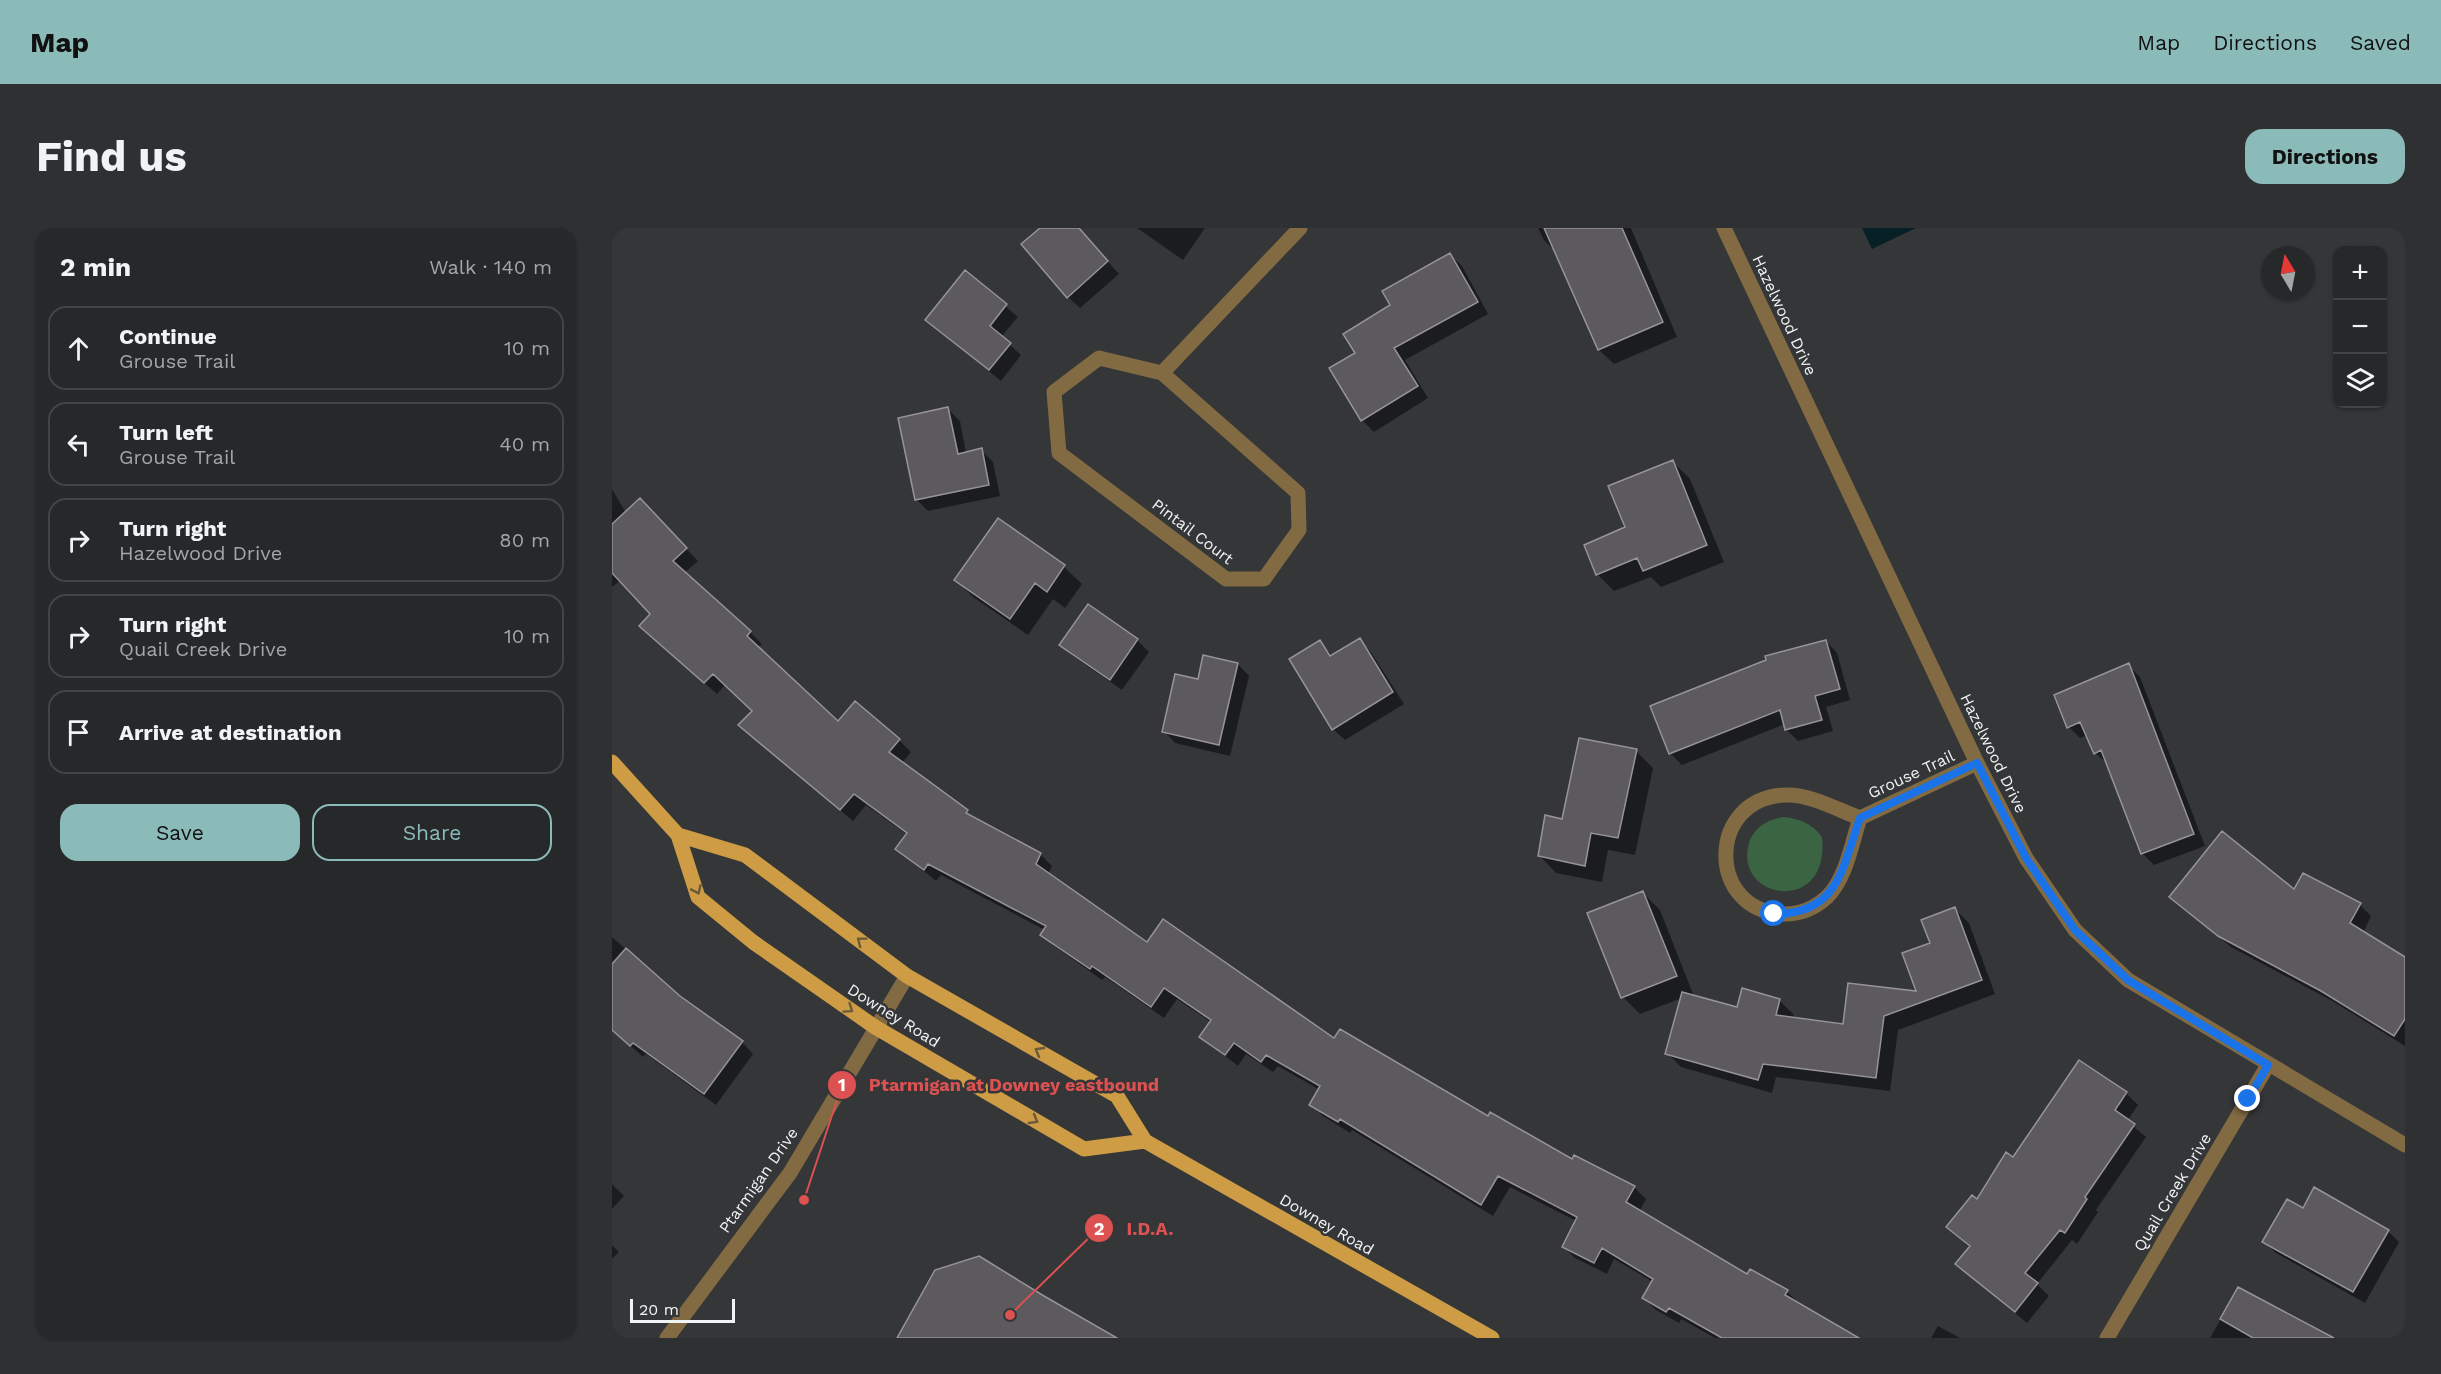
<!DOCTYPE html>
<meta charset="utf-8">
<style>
:root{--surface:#27282a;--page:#2f3032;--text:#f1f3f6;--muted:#a4a6a8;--line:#434447;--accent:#8bbbb9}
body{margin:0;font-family:"Work Sans",sans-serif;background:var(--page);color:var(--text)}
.controls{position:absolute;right:18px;top:18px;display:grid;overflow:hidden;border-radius:12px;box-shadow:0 2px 4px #0004}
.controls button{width:54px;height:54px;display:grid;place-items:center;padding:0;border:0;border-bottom:2px solid var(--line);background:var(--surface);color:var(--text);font:30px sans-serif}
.compass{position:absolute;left:1649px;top:18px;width:54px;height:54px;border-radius:50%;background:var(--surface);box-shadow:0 2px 4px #0004;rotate:350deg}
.scale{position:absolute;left:18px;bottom:15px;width:105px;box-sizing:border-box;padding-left:6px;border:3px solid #f2f3f5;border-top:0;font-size:16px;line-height:21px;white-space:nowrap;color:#f2f3f5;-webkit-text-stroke:4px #343638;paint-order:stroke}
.stop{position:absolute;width:18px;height:18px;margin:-14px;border:4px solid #1a73e8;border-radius:50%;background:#fff}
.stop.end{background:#1a73e8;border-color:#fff;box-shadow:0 2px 6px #0008}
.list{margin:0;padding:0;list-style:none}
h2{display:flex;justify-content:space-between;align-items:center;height:78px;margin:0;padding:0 24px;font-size:26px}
h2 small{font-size:20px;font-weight:400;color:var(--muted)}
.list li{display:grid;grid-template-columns:39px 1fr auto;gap:18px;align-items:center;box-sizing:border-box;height:84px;margin:0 12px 12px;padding:0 12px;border:2px solid var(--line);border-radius:18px}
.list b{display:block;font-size:22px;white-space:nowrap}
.list p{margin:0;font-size:20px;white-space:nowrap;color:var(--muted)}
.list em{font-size:20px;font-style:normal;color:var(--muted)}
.actions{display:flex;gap:12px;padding:18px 24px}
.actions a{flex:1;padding:14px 0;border:2px solid var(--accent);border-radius:18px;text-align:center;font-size:21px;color:var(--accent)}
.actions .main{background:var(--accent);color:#111}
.icon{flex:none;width:33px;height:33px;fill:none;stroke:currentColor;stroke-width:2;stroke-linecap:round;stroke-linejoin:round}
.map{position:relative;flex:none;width:1793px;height:1110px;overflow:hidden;border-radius:18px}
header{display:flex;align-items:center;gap:36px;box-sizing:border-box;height:84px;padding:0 30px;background:var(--accent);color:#111}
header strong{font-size:28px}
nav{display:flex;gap:33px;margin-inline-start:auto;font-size:21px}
.intro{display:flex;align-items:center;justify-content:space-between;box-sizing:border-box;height:144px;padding:0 36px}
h1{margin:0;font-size:42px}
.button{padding:15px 27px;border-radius:18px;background:var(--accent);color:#111;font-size:21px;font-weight:700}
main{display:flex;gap:36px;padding:0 36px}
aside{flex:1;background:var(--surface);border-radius:18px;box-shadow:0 2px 4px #0004}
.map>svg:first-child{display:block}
.grass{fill:#3b6442}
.water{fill:#072025}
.shadow{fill:#0007}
.building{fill:#5c5a5c;stroke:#979497;stroke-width:1.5}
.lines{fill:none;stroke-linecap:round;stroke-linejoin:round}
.minor{stroke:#826a43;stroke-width:15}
.major{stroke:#cd9c44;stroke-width:15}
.oneway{stroke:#6a5a3c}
.route{stroke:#1a73e8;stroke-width:8}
.labels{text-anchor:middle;stroke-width:5;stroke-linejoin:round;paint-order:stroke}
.street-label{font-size:16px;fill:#f2f3f5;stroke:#343638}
.leader{fill:none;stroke:#dc5151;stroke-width:2}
.callout-dot{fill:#dc5151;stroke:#343638;stroke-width:2}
.mark-label{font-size:18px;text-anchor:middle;font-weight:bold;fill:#fff}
.callout-label{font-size:18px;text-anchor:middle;font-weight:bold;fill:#dc5151;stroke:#343638;stroke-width:5;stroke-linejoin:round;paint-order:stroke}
</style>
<header>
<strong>Map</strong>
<nav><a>Map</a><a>Directions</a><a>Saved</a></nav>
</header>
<div class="intro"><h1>Find us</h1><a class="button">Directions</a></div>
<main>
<aside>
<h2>2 min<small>Walk · 140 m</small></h2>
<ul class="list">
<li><svg class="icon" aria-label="ahead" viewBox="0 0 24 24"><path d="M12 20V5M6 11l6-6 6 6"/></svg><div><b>Continue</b><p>Grouse Trail</p></div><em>10 m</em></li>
<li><svg class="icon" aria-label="left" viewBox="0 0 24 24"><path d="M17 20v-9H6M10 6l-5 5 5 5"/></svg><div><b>Turn left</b><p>Grouse Trail</p></div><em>40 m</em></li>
<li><svg class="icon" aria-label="right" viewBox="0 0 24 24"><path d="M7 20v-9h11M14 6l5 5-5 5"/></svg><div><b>Turn right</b><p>Hazelwood Drive</p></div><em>80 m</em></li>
<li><svg class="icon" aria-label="right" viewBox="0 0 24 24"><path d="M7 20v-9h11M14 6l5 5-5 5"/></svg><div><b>Turn right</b><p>Quail Creek Drive</p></div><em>10 m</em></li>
<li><svg class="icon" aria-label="arrive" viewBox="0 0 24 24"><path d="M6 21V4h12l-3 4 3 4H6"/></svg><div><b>Arrive at destination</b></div></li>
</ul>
<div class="actions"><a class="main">Save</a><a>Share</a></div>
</aside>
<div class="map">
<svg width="1793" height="1110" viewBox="0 0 1793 1110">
<rect width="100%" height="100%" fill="#343638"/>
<path class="grass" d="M 1171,589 C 1186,590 1201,596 1210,609 C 1219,689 1117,672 1138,612 C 1144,597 1157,592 1171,589 Z"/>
<path class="water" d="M 1250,0 L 1304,0 L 1260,21 Z"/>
<path class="shadow" d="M 430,0 L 466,0 L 507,46 L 468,80 L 456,69 Z
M 525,0 L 593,0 L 571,32 Z
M 926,0 L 1019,0 L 1065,109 L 1002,136 L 987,122 L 944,24 L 932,12 Z
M 838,27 L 850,38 L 876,86 L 793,132 L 816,170 L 762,204 L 750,192 L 745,125 L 780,78 Z
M 353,44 L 406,89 L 389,109 L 409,127 L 389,153 L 315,92 Z
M 336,181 L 348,193 L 354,225 L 369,222 L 381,234 L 388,268 L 316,283 L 304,271 Z
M 1060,233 L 1078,251 L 1112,334 L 1049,359 L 1039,349 L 1002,363 L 985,346 Z
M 0,261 L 14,285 L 40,284 L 86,333 L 72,345 L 138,404 L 150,416 L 146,420 L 227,495 L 287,512 L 299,524 L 290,535 L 366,594 L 428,626 L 440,638 L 436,646 L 536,716 L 960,933 L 1022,959 L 1034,971 L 1027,984 L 1136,1048 L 1175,1064 L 1187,1075 L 1244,1110 L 1103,1110 L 1069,1091 L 1067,1095 L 1044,1082 L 1032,1070 L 1041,1054 L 1002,1031 L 995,1046 L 963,1030 L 951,1018 L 964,993 L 898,959 L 881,988 L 740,902 L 738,905 L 711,888 L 699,877 L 708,862 L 666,838 L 661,844 L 634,826 L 626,838 L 589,809 L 599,794 L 565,771 L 552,790 L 493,749 L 490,752 L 442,718 L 430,706 L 433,702 L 329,647 L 324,653 L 285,621 L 296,607 L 254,577 L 241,593 L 128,497 L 141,483 L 113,457 L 105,466 L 41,410 L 40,386 L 9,352 L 0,359 Z
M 386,292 L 452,339 L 470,356 L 453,380 L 441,371 L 416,407 L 361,369 L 344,352 Z
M 525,412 L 537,424 L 510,462 L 461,428 L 449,417 Z
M 748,412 L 759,424 L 792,476 L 733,512 L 721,501 L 707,414 L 721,428 Z
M 1214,413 L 1225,425 L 1238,472 L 1214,479 L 1221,503 L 1186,513 L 1174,501 L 1173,496 L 1070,537 L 1058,525 Z
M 626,436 L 637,448 L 618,528 L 563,515 L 552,503 L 587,453 Z
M 1516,437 L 1528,449 L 1593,618 L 1542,637 L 1531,626 L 1496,536 L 1483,525 L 1476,507 L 1468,510 L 1457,499 Z
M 1024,523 L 1041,540 L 1023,627 L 996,622 L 990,654 L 944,645 L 927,627 L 951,593 Z
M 1682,663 L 1748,677 L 1759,688 L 1751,705 L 1793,731 L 1793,818 L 1722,774 L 1619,719 L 1559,669 Z
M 1031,665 L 1048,682 L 1081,766 L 1077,767 L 1126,781 L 1168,773 L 1182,787 L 1181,791 L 1233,797 L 1306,765 L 1320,716 L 1343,681 L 1357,695 L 1383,766 L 1286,802 L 1278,863 L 1164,849 L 1160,865 L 1069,839 L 1055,825 L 1070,770 L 1028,786 L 1011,769 Z
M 0,709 L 67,769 L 130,814 L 141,826 L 104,877 L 34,826 L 31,829 L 0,801 Z
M 1468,834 L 1514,865 L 1526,877 L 1515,893 L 1534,909 L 1484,982 L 1486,984 L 1465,1016 L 1460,1012 L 1425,1056 L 1437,1068 L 1415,1095 L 1345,1036 L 1359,1019 L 1336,999 L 1365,973 L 1401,931 Z
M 0,956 L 12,968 L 0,981 Z
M 1776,1003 L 1787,1014 L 1753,1075 L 1664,1025 L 1652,1014 Z
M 0,1017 L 7,1024 L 0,1031 Z
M 1626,1061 L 1704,1110 L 1598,1110 Z
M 1326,1098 L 1348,1110 L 1319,1110 Z"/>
<path class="building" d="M 428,0 L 467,0 L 496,33 L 455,70 L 409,16 Z
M 932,0 L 1010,0 L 1051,94 L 986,122 Z
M 838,25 L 866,74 L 782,120 L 806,158 L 749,193 L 717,140 L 743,125 L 731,106 L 778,77 L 770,63 Z
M 353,42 L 395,76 L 378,98 L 399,115 L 377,142 L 313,92 Z
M 336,179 L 346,226 L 370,220 L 377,257 L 303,272 L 286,190 Z
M 1061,232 L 1095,317 L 1031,343 L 1025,330 L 984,347 L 972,317 L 1013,299 L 996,258 Z
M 28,270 L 75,320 L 61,333 L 139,403 L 135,408 L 226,493 L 243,473 L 288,511 L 277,524 L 356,582 L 354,585 L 429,625 L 424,636 L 535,714 L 551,691 L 722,810 L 728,801 L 876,888 L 878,884 L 960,931 L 962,927 L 1023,958 L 1014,974 L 1135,1046 L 1138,1041 L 1176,1062 L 1173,1067 L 1247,1110 L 1110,1110 L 1057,1080 L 1054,1084 L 1030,1070 L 1041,1051 L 990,1020 L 982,1035 L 950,1019 L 965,989 L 886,948 L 869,977 L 728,891 L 726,894 L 697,877 L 708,858 L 654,827 L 649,834 L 622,815 L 613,827 L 587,809 L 599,792 L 552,760 L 539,779 L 480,738 L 478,741 L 428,707 L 434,698 L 316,636 L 312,642 L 283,621 L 295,605 L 242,566 L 228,582 L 126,497 L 140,483 L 101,446 L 92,455 L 27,398 L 38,386 L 0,345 L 0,296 Z
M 386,290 L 453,337 L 435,364 L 423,355 L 398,391 L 342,352 Z
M 476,376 L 526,411 L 498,452 L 447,417 Z
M 748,410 L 781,464 L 720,502 L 677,431 L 708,412 L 718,428 Z
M 1214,412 L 1228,461 L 1203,468 L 1210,492 L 1173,502 L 1168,482 L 1057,526 L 1038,478 L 1154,432 L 1153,428 Z
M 591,427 L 626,435 L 607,517 L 550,504 L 563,446 L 586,451 Z
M 1517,435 L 1582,606 L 1529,626 L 1489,522 L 1482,526 L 1468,494 L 1455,500 L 1442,467 Z
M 967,510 L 1025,521 L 1006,610 L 979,605 L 973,638 L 926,628 L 933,587 L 950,591 Z
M 1610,603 L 1682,661 L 1691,645 L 1749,675 L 1738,695 L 1793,729 L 1793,791 L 1782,808 L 1709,763 L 1606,708 L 1557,669 Z
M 1031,663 L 1065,748 L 1009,770 L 975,685 Z
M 1343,679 L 1370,752 L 1272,788 L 1264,850 L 1151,836 L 1146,852 L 1053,826 L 1070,764 L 1125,779 L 1130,760 L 1168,771 L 1164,787 L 1231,796 L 1236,755 L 1304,763 L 1290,725 L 1318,715 L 1309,692 Z
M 14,720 L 68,768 L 131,813 L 92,866 L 21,815 L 18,818 L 0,802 L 0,736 Z
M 1467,832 L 1515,864 L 1503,882 L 1523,896 L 1473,969 L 1475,971 L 1453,1005 L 1448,1002 L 1413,1045 L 1426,1055 L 1403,1084 L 1343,1036 L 1358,1018 L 1334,999 L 1360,967 L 1365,971 L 1394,924 L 1401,929 Z
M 1702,959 L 1777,1002 L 1741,1064 L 1650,1014 L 1675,971 L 1691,980 Z
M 367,1028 L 432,1068 L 505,1110 L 285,1110 L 323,1042 Z
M 1626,1059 L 1722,1110 L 1641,1110 L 1608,1091 Z"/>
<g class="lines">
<path class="minor" d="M 1112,0 L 1365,535 L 1414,630 L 1463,702 L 1516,752 L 1793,917
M 487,130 L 550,145 L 686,265 L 687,302 L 652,351 L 614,351 L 447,225 L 442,164 Z
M 550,145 L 688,0
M 1248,590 C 1240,614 1234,651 1215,669 C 1203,680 1188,686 1173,686 C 1094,685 1094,569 1174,567 C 1198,566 1226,582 1248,590 L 1365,535
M 55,1110 L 178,945 L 295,748
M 1495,1110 L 1656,837"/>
<path class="major" d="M 0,534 L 66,607 L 86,669 L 141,714 L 263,799 L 472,921 L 533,913
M 66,607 L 133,627 L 295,748 L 505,868 L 533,913 L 880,1110"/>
</g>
<defs><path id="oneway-chevron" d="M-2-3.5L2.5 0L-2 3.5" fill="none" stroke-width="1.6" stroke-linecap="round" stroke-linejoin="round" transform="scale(1.5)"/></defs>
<g class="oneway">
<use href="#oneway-chevron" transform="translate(85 662) rotate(66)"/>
<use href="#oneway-chevron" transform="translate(249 713) rotate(-143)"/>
<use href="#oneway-chevron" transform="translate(237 781) rotate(35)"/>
<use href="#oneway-chevron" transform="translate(427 823) rotate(-150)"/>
<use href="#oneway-chevron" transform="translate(422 892) rotate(30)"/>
</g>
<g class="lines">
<path class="route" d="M 1162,686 C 1227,686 1230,640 1248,590 L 1365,535 L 1414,630 L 1463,702 L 1516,752 L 1656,837 L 1636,871"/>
</g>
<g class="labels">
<g class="street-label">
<text transform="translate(1173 87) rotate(65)" y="6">Hazelwood Drive</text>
<text transform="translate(581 303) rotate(37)" y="6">Pintail Court</text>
<text transform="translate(1382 525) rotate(64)" y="6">Hazelwood Drive</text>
<text transform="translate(1299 546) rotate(-25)" y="6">Grouse Trail</text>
<text transform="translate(282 787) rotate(32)" y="6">Downey Road</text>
<text transform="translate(146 952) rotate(-55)" y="6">Ptarmigan Drive</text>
<text transform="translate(1560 964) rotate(-59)" y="6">Quail Creek Drive</text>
<text transform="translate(715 996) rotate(30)" y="6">Downey Road</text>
</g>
</g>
<path class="leader" d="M192 972L230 857M398 1087L487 1000"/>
<g class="callout-dot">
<circle cx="192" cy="972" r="6"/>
<circle cx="398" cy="1087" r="6"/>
<circle cx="230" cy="857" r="15"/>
<circle cx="487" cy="1000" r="15"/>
</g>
<g class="mark-label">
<text x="230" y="863">1</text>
<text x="487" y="1007">2</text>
</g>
<g class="callout-label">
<text x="402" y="863">Ptarmigan at Downey eastbound</text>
<text x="538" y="1007">I.D.A.</text>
</g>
</svg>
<div class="controls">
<button>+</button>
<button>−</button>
<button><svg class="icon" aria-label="layers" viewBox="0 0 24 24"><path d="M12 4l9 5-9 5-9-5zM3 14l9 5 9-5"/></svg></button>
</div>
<svg class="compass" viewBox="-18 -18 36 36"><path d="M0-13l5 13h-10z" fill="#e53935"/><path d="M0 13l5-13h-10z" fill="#a4a6a8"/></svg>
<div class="scale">20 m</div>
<div class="stop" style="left:1162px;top:686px"></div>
<div class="stop end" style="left:1636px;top:871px"></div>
</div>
</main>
